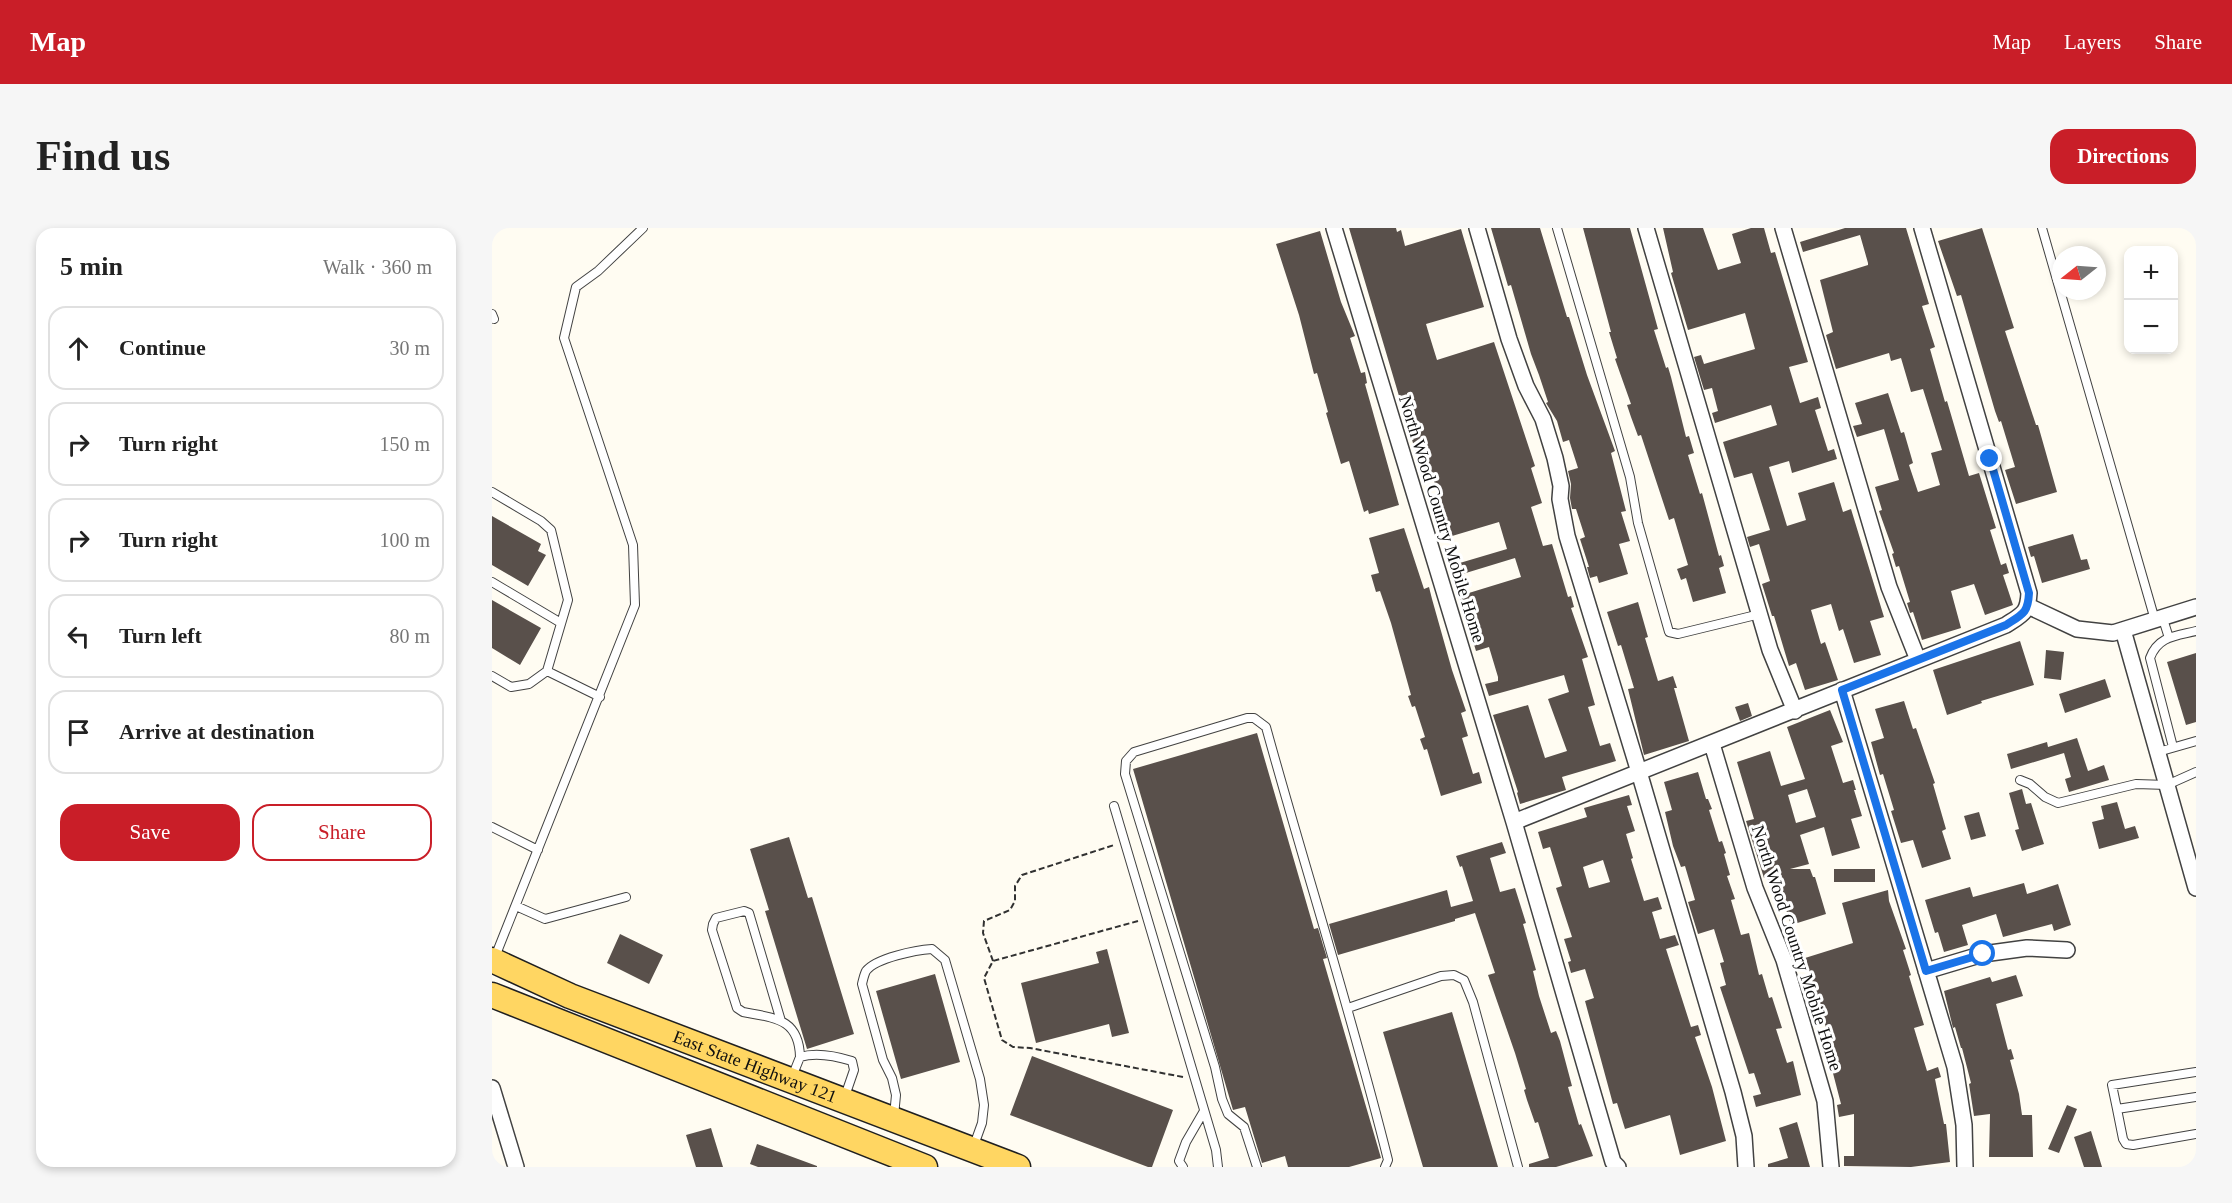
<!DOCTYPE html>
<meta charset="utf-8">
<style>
:root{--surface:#fff;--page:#f6f6f6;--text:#222;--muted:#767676;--line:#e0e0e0;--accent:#c91e28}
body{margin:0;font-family:"Times New Roman",serif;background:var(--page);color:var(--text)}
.controls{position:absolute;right:18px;top:18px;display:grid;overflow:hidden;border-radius:12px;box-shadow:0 3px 9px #0003}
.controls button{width:54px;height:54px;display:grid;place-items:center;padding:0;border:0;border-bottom:2px solid var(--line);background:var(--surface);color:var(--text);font:30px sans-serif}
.compass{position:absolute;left:1560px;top:18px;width:54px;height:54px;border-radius:50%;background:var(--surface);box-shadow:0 3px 9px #0003;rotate:253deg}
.stop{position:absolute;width:18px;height:18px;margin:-14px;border:4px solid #1a73e8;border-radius:50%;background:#fff}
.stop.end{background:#1a73e8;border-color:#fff;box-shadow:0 2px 6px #0008}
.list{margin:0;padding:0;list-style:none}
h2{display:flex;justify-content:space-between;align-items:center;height:78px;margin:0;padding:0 24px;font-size:26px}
h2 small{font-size:20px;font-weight:400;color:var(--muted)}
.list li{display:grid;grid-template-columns:39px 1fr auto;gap:18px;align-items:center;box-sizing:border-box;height:84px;margin:0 12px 12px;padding:0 12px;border:2px solid var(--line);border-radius:18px}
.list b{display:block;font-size:22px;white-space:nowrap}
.list em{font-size:20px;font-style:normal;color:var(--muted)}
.actions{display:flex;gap:12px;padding:18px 24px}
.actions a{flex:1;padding:14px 0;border:2px solid var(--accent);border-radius:18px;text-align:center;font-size:21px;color:var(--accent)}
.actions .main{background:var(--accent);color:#fff}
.icon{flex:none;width:33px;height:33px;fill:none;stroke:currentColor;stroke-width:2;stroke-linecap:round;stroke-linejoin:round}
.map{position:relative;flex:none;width:1704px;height:939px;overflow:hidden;border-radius:18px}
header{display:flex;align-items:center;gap:36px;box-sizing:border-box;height:84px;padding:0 30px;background:var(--accent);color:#fff}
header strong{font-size:28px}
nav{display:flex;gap:33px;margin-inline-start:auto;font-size:21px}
.intro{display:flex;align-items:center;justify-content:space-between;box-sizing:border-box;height:144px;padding:0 36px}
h1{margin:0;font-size:42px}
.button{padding:15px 27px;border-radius:18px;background:var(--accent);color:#fff;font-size:21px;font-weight:700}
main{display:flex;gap:36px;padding:0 36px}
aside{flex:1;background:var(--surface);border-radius:18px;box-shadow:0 3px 9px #0003}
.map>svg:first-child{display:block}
.building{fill:#59504b;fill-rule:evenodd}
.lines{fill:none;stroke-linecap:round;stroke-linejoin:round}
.lane-casing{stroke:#424242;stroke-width:10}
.street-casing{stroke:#424242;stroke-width:18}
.primary-casing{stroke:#202020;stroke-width:27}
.path{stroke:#313131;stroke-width:2;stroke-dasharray:6 3;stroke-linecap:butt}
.lane{stroke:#fff;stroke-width:8}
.street{stroke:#fff;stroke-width:15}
.primary{stroke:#ffd662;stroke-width:24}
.route{stroke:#1a73e8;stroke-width:8}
.labels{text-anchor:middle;stroke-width:6;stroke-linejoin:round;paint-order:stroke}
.street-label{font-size:18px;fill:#0f0f0f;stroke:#fff}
</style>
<header>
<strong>Map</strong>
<nav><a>Map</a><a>Layers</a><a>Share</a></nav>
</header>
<div class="intro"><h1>Find us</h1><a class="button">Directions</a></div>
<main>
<aside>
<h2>5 min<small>Walk · 360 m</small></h2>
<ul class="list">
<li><svg class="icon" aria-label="ahead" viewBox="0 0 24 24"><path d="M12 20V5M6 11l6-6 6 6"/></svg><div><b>Continue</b></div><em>30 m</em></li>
<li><svg class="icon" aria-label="right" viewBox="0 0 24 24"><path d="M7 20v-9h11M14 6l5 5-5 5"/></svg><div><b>Turn right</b></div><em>150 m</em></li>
<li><svg class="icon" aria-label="right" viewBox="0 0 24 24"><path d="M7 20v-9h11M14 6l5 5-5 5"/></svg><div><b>Turn right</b></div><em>100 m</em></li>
<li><svg class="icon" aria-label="left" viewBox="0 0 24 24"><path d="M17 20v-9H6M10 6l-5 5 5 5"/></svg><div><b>Turn left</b></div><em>80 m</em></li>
<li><svg class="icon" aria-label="arrive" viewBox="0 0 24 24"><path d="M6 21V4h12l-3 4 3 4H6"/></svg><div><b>Arrive at destination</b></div></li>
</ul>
<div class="actions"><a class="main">Save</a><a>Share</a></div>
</aside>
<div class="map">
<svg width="1704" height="939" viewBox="0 0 1704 939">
<rect width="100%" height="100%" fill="#fffcf2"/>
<path class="building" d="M 857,0 L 904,0 L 905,4 L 909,2 L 913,18 L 969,1 L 992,79 L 934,96 L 936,103 L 945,132 L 1002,114 L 1043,238 L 1039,240 L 1050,275 L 1039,279 L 1051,318 L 1060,316 L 1076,369 L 1079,368 L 1082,379 L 1079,380 L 1096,429 L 1090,431 L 1103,477 L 1096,479 L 1108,518 L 1118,515 L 1124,533 L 1070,549 L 1074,562 L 1028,576 L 1025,565 L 1026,564 L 1001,487 L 1036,477 L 1053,530 L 1075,523 L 1056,471 L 1077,464 L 1072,447 L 997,468 L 993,456 L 1006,453 L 1006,449 L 997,419 L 984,423 L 967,368 L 1029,349 L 1023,330 L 964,348 L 961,337 L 1015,321 L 1007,294 L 950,311 L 945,295 L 954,292 L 941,250 L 932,252 Z
M 999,0 L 1048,0 L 1075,89 L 1077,89 L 1095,147 L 1123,223 L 1119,225 L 1134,283 L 1129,284 L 1138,313 L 1127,316 L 1136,346 L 1107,355 L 1105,348 L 1098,350 L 1095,339 L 1097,339 L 1088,311 L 1093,309 L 1084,281 L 1080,281 L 1078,270 L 1079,256 L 1076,243 L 1086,240 L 1077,212 L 1071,214 L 1065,193 L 1054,175 L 1056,174 L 1047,147 L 1039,126 L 1019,57 L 1016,58 Z
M 1091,0 L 1138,0 L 1166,101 L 1162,102 L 1174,140 L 1176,139 L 1179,149 L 1194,209 L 1197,208 L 1202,225 L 1196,227 L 1208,266 L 1210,265 L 1227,328 L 1229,327 L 1232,338 L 1227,340 L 1234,365 L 1201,374 L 1194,350 L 1189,352 L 1185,341 L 1196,337 L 1182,290 L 1177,292 L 1149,207 L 1146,208 L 1139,189 L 1135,177 L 1139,176 L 1123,131 L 1125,130 L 1117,104 L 1119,104 Z
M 1171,0 L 1211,0 L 1226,42 L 1249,35 L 1240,6 L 1259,0 L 1272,0 L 1279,25 L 1283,24 L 1316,134 L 1297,139 L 1308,175 L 1326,169 L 1329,180 L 1323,182 L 1336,223 L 1342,221 L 1345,231 L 1300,245 L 1297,233 L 1277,239 L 1295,298 L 1314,292 L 1306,265 L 1342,254 L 1351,284 L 1359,281 L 1392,389 L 1378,393 L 1389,427 L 1362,435 L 1351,401 L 1347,403 L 1339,376 L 1319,382 L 1329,416 L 1333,414 L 1346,452 L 1313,462 L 1304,435 L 1297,438 L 1282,388 L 1280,388 L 1270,356 L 1278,353 L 1267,316 L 1258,319 L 1255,309 L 1278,302 L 1260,245 L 1242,250 L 1231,214 L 1285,197 L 1279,177 L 1223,195 L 1220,185 L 1226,183 L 1220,160 L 1212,162 L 1202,129 L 1209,127 L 1212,136 L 1263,121 L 1253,85 L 1196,102 L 1179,45 L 1181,44 Z
M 1353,0 L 1414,0 L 1437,76 L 1430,78 L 1443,119 L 1438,121 L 1453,174 L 1455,173 L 1477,248 L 1487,245 L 1504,300 L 1498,302 L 1509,337 L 1514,335 L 1517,345 L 1511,347 L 1521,377 L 1493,387 L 1482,356 L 1459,363 L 1469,400 L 1430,412 L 1421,384 L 1418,385 L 1415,375 L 1418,374 L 1407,338 L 1404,339 L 1400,326 L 1402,325 L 1387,283 L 1390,282 L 1383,259 L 1407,252 L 1392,201 L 1365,209 L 1361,198 L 1370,196 L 1363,175 L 1396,165 L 1409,205 L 1412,204 L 1421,235 L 1417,237 L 1426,264 L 1448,257 L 1439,225 L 1450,222 L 1431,161 L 1419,164 L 1409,130 L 1399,133 L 1397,125 L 1344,141 L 1334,107 L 1341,104 L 1328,52 L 1376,37 L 1376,35 L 1368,7 L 1311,24 L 1308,14 Z
M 1490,0 L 1522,100 L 1513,103 L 1544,197 L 1546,197 L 1565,264 L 1524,276 L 1513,242 L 1523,239 L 1509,193 L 1507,194 L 1503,183 L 1469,67 L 1465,68 L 1446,13 Z
M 828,3 L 849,74 L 863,108 L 858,110 L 869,145 L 873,144 L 875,155 L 873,156 L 907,277 L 877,286 L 876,282 L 872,284 L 857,233 L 849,236 L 834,185 L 836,184 L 825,145 L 822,146 L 807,87 L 784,16 Z
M 0,288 L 49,316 L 46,323 L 54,327 L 36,358 L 0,337 Z
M 912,300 L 932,361 L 937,359 L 940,371 L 960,442 L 974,483 L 969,485 L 976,508 L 970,510 L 981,546 L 987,544 L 990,555 L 949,568 L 935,521 L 932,522 L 928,511 L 933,509 L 923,478 L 920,479 L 916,468 L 919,467 L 899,395 L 888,363 L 884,364 L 879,347 L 887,345 L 877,310 Z
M 1581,306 L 1589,332 L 1595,331 L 1598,341 L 1550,355 L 1542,328 L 1539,329 L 1536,319 Z
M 0,372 L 49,400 L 28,437 L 0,420 Z
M 1146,374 L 1156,409 L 1153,410 L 1166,453 L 1181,448 L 1185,460 L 1182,460 L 1197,513 L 1152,527 L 1136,461 L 1142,460 L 1129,417 L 1126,418 L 1115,384 Z
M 1528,413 L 1542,457 L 1489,473 L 1490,475 L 1455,487 L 1441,442 Z
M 1554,422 L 1572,424 L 1569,452 L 1552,450 Z
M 1704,425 L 1704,494 L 1694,497 L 1675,434 Z
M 1613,451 L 1619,469 L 1573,485 L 1567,466 Z
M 1412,473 L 1421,501 L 1424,500 L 1443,555 L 1441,556 L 1454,601 L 1450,603 L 1459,631 L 1430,640 L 1421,612 L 1409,615 L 1399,583 L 1402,582 L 1391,546 L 1388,547 L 1379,514 L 1392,510 L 1383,481 Z
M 1256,475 L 1260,488 L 1248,493 L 1243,479 Z
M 1338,482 L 1351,514 L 1339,518 L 1351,555 L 1361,552 L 1364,562 L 1362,562 L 1370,588 L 1359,591 L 1368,620 L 1340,628 L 1332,599 L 1308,607 L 1317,636 L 1298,641 L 1318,641 L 1321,649 L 1323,649 L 1334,686 L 1299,697 L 1290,669 L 1282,671 L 1275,649 L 1272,650 L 1254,593 L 1262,591 L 1245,534 L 1278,523 L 1289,558 L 1313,551 L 1295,499 ZM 1315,561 L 1324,589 L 1304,595 L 1296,567 Z
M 765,505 L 822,701 L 826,700 L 831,717 L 835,730 L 831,731 L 889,930 L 857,939 L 796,939 L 793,928 L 770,935 L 753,879 L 741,882 L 641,541 Z
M 1585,510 L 1596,543 L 1612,537 L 1617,552 L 1577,564 L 1573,551 L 1579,549 L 1572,525 L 1519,541 L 1515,526 L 1555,514 L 1556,519 Z
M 1206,544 L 1214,571 L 1216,571 L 1220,581 L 1217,582 L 1227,614 L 1230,613 L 1234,625 L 1232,626 L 1238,647 L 1235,648 L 1243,671 L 1239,672 L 1249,707 L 1257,705 L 1267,747 L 1270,746 L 1277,770 L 1280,769 L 1290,800 L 1284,801 L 1295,835 L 1301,833 L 1309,867 L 1264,879 L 1261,868 L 1269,866 L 1262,845 L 1257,846 L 1228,759 L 1234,757 L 1228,735 L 1232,734 L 1222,701 L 1206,706 L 1196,674 L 1203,672 L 1193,638 L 1189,639 L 1181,618 L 1173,584 L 1180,582 L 1172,554 Z
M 1530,561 L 1534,576 L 1539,575 L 1552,616 L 1530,623 L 1523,602 L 1527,601 L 1517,565 Z
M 1137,567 L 1140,577 L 1135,578 L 1143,603 L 1134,606 L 1141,630 L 1139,631 L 1152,673 L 1166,669 L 1170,681 L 1160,684 L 1168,711 L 1183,707 L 1187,717 L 1174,721 L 1199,799 L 1206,797 L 1209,807 L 1203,809 L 1220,859 L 1234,913 L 1188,927 L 1178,887 L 1133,901 L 1125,875 L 1121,876 L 1093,773 L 1102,770 L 1093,741 L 1079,745 L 1076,734 L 1079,733 L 1072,711 L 1080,709 L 1064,660 L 1070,658 L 1058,619 L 1051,621 L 1046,604 L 1095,589 L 1092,580 ZM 1111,632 L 1118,654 L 1097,660 L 1091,639 Z
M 1625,574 L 1633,601 L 1643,598 L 1647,610 L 1607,621 L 1600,594 L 1612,591 L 1609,578 Z
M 1487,584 L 1494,608 L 1479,612 L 1472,588 Z
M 297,609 L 316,670 L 320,669 L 362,806 L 315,821 L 273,683 L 277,682 L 258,621 Z
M 1010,614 L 1014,625 L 998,630 L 1008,664 L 1023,660 L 1034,695 L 1031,696 L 1044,742 L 1041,743 L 1047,768 L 1059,805 L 1064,803 L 1068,813 L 1080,858 L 1076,859 L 1087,897 L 1089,896 L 1101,928 L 1064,939 L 1037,939 L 1037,936 L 1057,930 L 1046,894 L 1043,895 L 1035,872 L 1032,862 L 1034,861 L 1023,825 L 996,747 L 1003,745 L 983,685 L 963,691 L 963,693 L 846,727 L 837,696 L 955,662 L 959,679 L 981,673 L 970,638 L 968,639 L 964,628 Z
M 1342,641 L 1383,641 L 1383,654 L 1342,654 Z
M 1532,655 L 1535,666 L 1566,656 L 1579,697 L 1562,703 L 1560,696 L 1511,709 L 1504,686 L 1470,697 L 1476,717 L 1452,724 L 1446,704 L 1443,705 L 1433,672 L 1478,659 L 1481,669 Z
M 1396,662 L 1397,673 L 1414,721 L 1411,722 L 1419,747 L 1417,748 L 1432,797 L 1422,800 L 1435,843 L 1446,839 L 1449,849 L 1443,851 L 1452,896 L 1454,896 L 1458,934 L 1419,939 L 1352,938 L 1352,928 L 1362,928 L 1362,886 L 1347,889 L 1345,877 L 1349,876 L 1336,826 L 1342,825 L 1330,787 L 1323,789 L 1320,779 L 1327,776 L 1313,730 L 1361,715 L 1350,675 Z
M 128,706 L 171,727 L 157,756 L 115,735 Z
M 615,721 L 637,805 L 620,809 L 617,796 L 544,815 L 529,755 L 607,735 L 604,724 Z
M 443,746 L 468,834 L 409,851 L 384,763 Z
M 1524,747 L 1531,768 L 1504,776 L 1516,822 L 1519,821 L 1522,831 L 1518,832 L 1527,866 L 1530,887 L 1540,887 L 1541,929 L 1497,929 L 1498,886 L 1482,888 L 1477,856 L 1479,855 L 1470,820 L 1469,820 L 1463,799 L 1461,800 L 1452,763 L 1498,749 L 1500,754 Z
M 960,784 L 1006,939 L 931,939 L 891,804 Z
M 540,828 L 681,882 L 660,939 L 656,939 L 518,887 Z
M 1575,877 L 1585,881 L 1567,925 L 1556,921 Z
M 1305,894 L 1318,939 L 1276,939 L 1276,936 L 1296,930 L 1287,900 Z
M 219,900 L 231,939 L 204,939 L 194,907 Z
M 1599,903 L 1610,939 L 1592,939 L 1582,909 Z
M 265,916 L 325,938 L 325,939 L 266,939 L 258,936 Z"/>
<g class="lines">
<g class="lane-casing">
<path id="lane" d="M 1065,0 L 1138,249 L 1146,295 L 1177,404 L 1186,406 L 1268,386
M 1550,0 L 1663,392
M 0,86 L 2,91
M 0,264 L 49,293 L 59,302 L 76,372 L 55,443 L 37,456 L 19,459 L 0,448
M 0,354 L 69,395
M 1671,391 L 1677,410
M 55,443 L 108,469
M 1681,519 L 1658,430 C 1666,408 1684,408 1704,403
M 1666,524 L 1704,513
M 1528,552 L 1538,556 L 1553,569 L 1566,575 L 1644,556 L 1675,557 L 1704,544
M 622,578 L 724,922 L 726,939
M 0,599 L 46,622
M 24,678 L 53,691 L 134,669
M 3,729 L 143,377 L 141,317 L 72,110 L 84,59 L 106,43 L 151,0
M 856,780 L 949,748 L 962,747 L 972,752 L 981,774 L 1026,939
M 289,793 L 257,685 L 252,683 L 224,690 L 221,696 L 220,702 L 245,780 L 251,784 C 282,790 307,790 308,829
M 300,849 L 308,829 C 324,824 344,828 360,833 L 362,842 L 352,871
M 1704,869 L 1625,881 L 1631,911 L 1634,916 L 1641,917 L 1704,906
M 1625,881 L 1620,857 L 1704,844
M 402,888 L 404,867 L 400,850 L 391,832 L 370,756 C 371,752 372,747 374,743 C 384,730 424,722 440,721 L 453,732 L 488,851 L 492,877 L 490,895 L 481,920
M 691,939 L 687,933 L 694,914 L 712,883
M 765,939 L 752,899 L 736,886 L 730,871 L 723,839 L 633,546 L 634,533 L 642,524 L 755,490 L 762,490 L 774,499 C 814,644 860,787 896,932 L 893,939"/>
</g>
<g class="street-casing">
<path id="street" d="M 842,0 L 1022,594 L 1121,934 L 1126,939
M 985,0 L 1017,111 L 1034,158 L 1051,191 L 1063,230 L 1069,258 L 1068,271 L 1075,308 L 1147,544 L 1241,864 L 1252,908 L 1254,939
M 1154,0 L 1278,422 L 1303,483
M 1291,0 L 1397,359 L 1426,432
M 1536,378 L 1585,401 L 1621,405 L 1704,379
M 1631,402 L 1704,660
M 1350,462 L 1463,839 L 1472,897 L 1473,939
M 1220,516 L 1263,660 L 1292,732 L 1333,873 L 1339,939
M 1022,594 L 1514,397 C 1531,386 1536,385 1537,365 L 1430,0
M 1434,743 L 1491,726 L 1535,720 L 1575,722
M 0,860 L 24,939"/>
</g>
<g class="primary-casing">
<g id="primary">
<path id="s1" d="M 0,732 L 78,768 L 526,939"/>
<path d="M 0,767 L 433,939"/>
</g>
</g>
<path class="path" d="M 646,693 L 501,733 L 492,750 L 510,812 L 521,819 L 538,820 L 691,849
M 501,733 L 491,705 L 492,693 L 518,682 L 523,673 L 523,658 L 530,647 L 622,617"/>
<use href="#lane" class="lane"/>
<use href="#street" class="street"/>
<use href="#primary" class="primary"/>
</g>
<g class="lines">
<path class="route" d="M 1491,726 L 1434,743 L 1350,462 L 1514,397 C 1531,386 1536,385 1537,365 L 1498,231"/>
</g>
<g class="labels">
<g class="street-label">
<text transform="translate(950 291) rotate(73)" y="6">North Wood Country Mobile Home</text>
<text transform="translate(1305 720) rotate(72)" y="6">North Wood Country Mobile Home</text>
<text dy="6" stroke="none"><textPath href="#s1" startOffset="284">East State Highway 121</textPath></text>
</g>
</g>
</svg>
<div class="controls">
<button>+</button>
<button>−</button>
</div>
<svg class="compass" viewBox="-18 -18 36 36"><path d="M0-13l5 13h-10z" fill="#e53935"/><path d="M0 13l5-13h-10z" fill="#767676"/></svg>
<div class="stop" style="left:1491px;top:726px"></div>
<div class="stop end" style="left:1498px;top:231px"></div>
</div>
</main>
